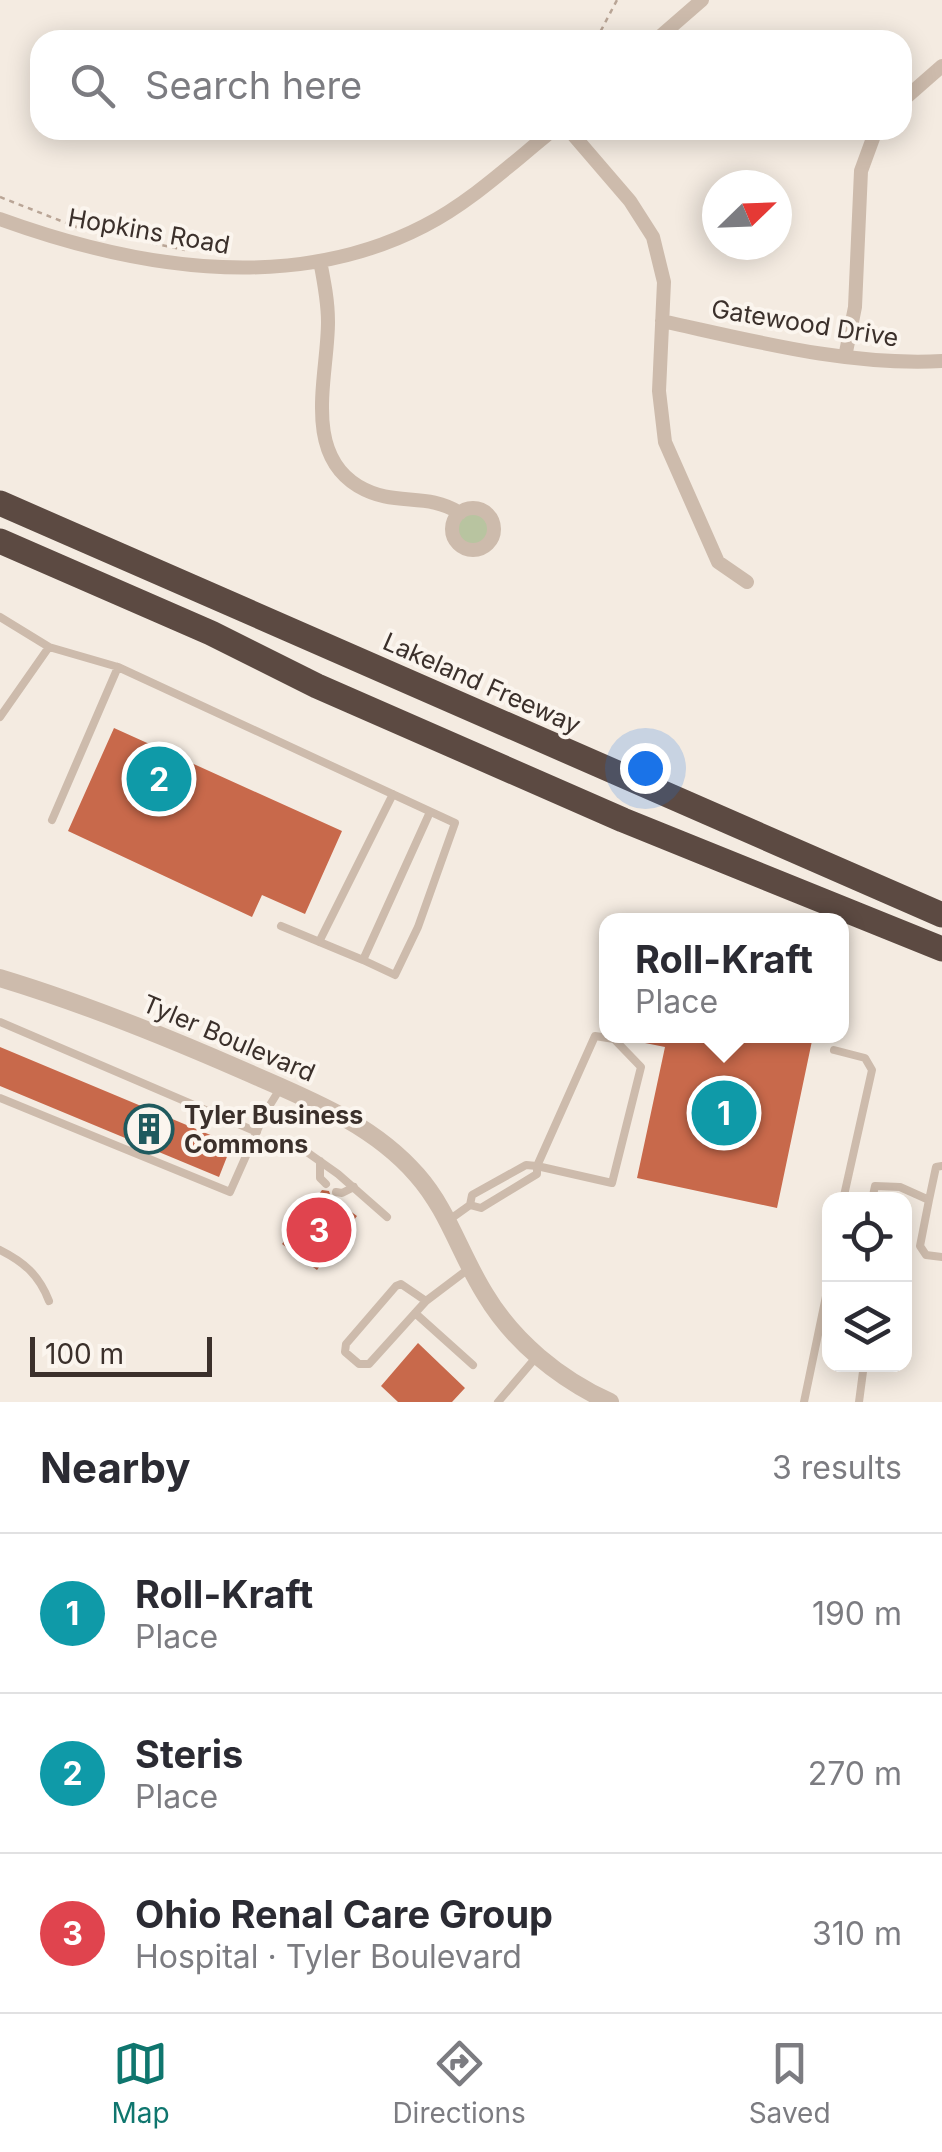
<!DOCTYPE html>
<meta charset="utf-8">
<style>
:root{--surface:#fff;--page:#f2f2f3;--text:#2b2b33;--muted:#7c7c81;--line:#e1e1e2;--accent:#0f766e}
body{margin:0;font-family:Inter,sans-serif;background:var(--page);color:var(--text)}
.controls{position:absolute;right:30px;bottom:30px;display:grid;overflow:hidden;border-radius:20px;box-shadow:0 5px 25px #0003}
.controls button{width:90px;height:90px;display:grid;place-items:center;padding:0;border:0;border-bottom:2px solid var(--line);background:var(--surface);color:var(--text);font:50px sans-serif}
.compass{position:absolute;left:702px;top:170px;width:90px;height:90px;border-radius:50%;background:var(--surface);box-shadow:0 5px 25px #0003;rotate:67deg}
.scale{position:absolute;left:30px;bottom:25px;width:182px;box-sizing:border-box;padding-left:10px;border:5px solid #3b302b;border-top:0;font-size:28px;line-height:35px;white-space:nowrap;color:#3b302b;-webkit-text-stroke:8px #fbf5ee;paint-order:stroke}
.you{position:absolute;left:645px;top:768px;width:35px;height:35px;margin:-25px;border:8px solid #fff;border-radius:50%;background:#1a73e8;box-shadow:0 0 0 15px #1a73e833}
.badge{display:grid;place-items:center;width:65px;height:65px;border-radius:50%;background:var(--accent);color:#fff;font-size:32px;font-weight:700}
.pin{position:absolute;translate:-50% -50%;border:5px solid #fff;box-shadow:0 2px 10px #0006}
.popup{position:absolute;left:599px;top:913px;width:250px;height:130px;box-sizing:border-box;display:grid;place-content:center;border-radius:20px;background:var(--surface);filter:drop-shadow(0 2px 8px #0005);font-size:32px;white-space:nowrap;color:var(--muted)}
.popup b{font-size:38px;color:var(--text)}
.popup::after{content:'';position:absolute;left:50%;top:100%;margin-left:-20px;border:20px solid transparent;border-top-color:var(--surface)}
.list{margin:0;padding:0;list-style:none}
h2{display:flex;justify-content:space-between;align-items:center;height:130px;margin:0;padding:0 40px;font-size:42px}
h2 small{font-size:32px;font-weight:400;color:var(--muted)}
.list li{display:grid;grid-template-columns:65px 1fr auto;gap:30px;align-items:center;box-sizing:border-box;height:160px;padding:0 40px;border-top:2px solid var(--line)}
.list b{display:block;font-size:38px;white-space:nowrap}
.list p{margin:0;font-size:32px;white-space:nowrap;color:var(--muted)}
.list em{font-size:32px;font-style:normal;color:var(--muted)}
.icon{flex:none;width:55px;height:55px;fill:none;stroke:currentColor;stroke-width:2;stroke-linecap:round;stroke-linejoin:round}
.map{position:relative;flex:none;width:942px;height:1402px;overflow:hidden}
.search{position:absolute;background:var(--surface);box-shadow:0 5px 25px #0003;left:30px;right:30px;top:30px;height:110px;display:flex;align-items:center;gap:25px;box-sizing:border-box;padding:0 35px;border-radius:30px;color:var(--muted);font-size:38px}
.sheet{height:610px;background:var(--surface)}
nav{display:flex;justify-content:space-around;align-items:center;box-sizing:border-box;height:140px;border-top:2px solid var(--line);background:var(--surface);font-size:28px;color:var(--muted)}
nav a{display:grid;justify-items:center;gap:5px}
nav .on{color:var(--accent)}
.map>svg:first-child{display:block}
.green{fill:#b8c4a0}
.building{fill:#c8694b}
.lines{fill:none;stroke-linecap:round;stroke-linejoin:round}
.path{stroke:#b9a596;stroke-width:2.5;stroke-dasharray:5 5;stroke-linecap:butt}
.service{stroke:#cdbbac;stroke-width:8}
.minor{stroke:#cdbbac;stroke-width:14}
.tertiary{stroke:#cdbbac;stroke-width:18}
.motorway{stroke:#5c4a42;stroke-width:25}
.labels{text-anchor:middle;stroke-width:8;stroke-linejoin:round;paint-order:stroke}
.street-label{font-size:25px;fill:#3b302b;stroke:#fbf5ee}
.poi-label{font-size:25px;font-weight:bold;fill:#3b302b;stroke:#fbf5ee;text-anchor:start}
</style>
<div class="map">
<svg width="942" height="1402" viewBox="0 0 942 1402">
<rect width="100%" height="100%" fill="#f4ebe1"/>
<path class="green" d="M458 529a15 15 0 1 1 30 0a15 15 0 1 1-30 0Z"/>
<path class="building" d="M 114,728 L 342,831 L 305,914 L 262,895 L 252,917 L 68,831 Z
M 630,1036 L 813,1036 L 777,1208 L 637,1178 L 665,1047 L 630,1040 Z
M 0,1047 L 232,1144 L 219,1177 L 0,1086 Z
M 322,1190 L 329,1191 L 331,1197 L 357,1216 L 317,1270 L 282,1244 Z
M 418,1343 L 465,1388 L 452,1402 L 398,1402 L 381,1386 Z"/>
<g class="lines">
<path class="path" d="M 596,40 L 617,0
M 0,197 L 79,228 L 185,250"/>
<path class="service" d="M 0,617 L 49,647 L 0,717
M 49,647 L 118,667 L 455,823 L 418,927 L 395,975 L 363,960
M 52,820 L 118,667
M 281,926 L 363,960 L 430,812
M 319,942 L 393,794
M 0,1022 L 257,1132
M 595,1036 L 614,1039 L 641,1067 L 612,1183 L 537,1166 Z
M 834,1050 L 865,1058 L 872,1070 L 843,1200
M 0,1098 L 230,1192 L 265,1113 L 281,1087
M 304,1150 L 338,1174 L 387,1217
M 320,1161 L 320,1178 L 326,1184
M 336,1192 L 342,1193 L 354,1187
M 872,1200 L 875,1186 L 900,1187 L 929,1200 L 920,1246 L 926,1255 L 942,1257
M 929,1200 L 936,1167 L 942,1166
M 449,1220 L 470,1205 L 472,1195 L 526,1165 L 537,1166 L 537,1174 L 481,1208 L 470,1205
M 0,1250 C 24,1262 39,1275 49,1301
M 426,1301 L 401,1284 L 396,1286 L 346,1344 L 345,1352 L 359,1364 L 369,1364 L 426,1301 L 471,1267
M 415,1313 L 473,1365
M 498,1402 L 538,1355
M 804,1402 L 830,1277
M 859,1402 L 864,1364"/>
<path class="minor" d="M 656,40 L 702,0
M 902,101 L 942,66
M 569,130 L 630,201 L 653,237 L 664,282 L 659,391 L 665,442 L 718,562 L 747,582
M 0,219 C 135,268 291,295 424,226 C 471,202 512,163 553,130
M 320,261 C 324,281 328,301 328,322 C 328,375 302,452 358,486 C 395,508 425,491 460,513
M 662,321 C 754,341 847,366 942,361
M 845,357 L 855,307 L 861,171 L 876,130
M452 529a21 21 0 1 1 42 0a21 21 0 1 1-42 0Z"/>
<path class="tertiary" d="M 0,978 C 83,1003 162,1035 242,1070 C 305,1098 371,1122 417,1175 C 448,1210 460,1254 485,1294 C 513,1341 559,1379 610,1402"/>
<path class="motorway" d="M 0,503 L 942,915
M 0,541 L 211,633 L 317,686 L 623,820 L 942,949"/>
</g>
<defs>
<g id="building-ring" transform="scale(2.5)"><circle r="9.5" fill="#fbf5ee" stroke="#1f5a5e" stroke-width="1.5"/><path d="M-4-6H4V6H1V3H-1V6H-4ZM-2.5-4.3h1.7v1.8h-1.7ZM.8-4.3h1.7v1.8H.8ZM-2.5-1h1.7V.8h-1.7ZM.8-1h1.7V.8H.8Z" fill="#1f5a5e"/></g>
</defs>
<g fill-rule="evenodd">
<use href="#building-ring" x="149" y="1129"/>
</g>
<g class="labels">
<g class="street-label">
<text transform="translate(149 231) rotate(10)" y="9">Hopkins Road</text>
<text transform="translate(805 323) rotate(9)" y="9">Gatewood Drive</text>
<text transform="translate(482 683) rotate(24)" y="9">Lakeland Freeway</text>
<text transform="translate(229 1038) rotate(23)" y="9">Tyler Boulevard</text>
</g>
<g class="poi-label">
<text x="184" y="1124">Tyler Business<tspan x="184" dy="29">Commons</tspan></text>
</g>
</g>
</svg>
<div class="controls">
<button><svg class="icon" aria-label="locate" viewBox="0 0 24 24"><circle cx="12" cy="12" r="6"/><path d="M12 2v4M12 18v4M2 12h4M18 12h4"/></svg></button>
<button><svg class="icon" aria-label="layers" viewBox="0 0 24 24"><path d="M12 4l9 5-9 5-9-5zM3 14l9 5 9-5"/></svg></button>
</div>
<svg class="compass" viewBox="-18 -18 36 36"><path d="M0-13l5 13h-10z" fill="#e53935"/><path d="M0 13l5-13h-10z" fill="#7c7c81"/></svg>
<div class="scale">100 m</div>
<div class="you"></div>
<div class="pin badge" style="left:724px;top:1113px;background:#0f9aa8">1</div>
<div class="popup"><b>Roll-Kraft</b>Place</div>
<div class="pin badge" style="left:159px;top:779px;background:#0f9aa8">2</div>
<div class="pin badge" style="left:319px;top:1230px;background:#e0444e">3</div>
<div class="search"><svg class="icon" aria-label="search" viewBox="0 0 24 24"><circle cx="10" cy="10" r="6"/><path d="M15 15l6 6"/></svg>Search here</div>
</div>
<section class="sheet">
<h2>Nearby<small>3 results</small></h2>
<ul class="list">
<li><span class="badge" style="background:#0f9aa8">1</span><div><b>Roll-Kraft</b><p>Place</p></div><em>190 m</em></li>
<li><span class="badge" style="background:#0f9aa8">2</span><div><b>Steris</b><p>Place</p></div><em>270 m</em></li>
<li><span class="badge" style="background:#e0444e">3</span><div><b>Ohio Renal Care Group</b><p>Hospital · Tyler Boulevard</p></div><em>310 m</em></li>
</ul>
</section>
<nav>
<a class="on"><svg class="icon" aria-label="map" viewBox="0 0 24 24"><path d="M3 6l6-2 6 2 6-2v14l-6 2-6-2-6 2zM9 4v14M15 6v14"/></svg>Map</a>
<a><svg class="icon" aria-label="directions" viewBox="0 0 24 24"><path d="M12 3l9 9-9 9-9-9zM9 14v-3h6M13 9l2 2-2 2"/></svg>Directions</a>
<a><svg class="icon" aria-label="saved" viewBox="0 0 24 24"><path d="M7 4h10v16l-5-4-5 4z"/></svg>Saved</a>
</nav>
